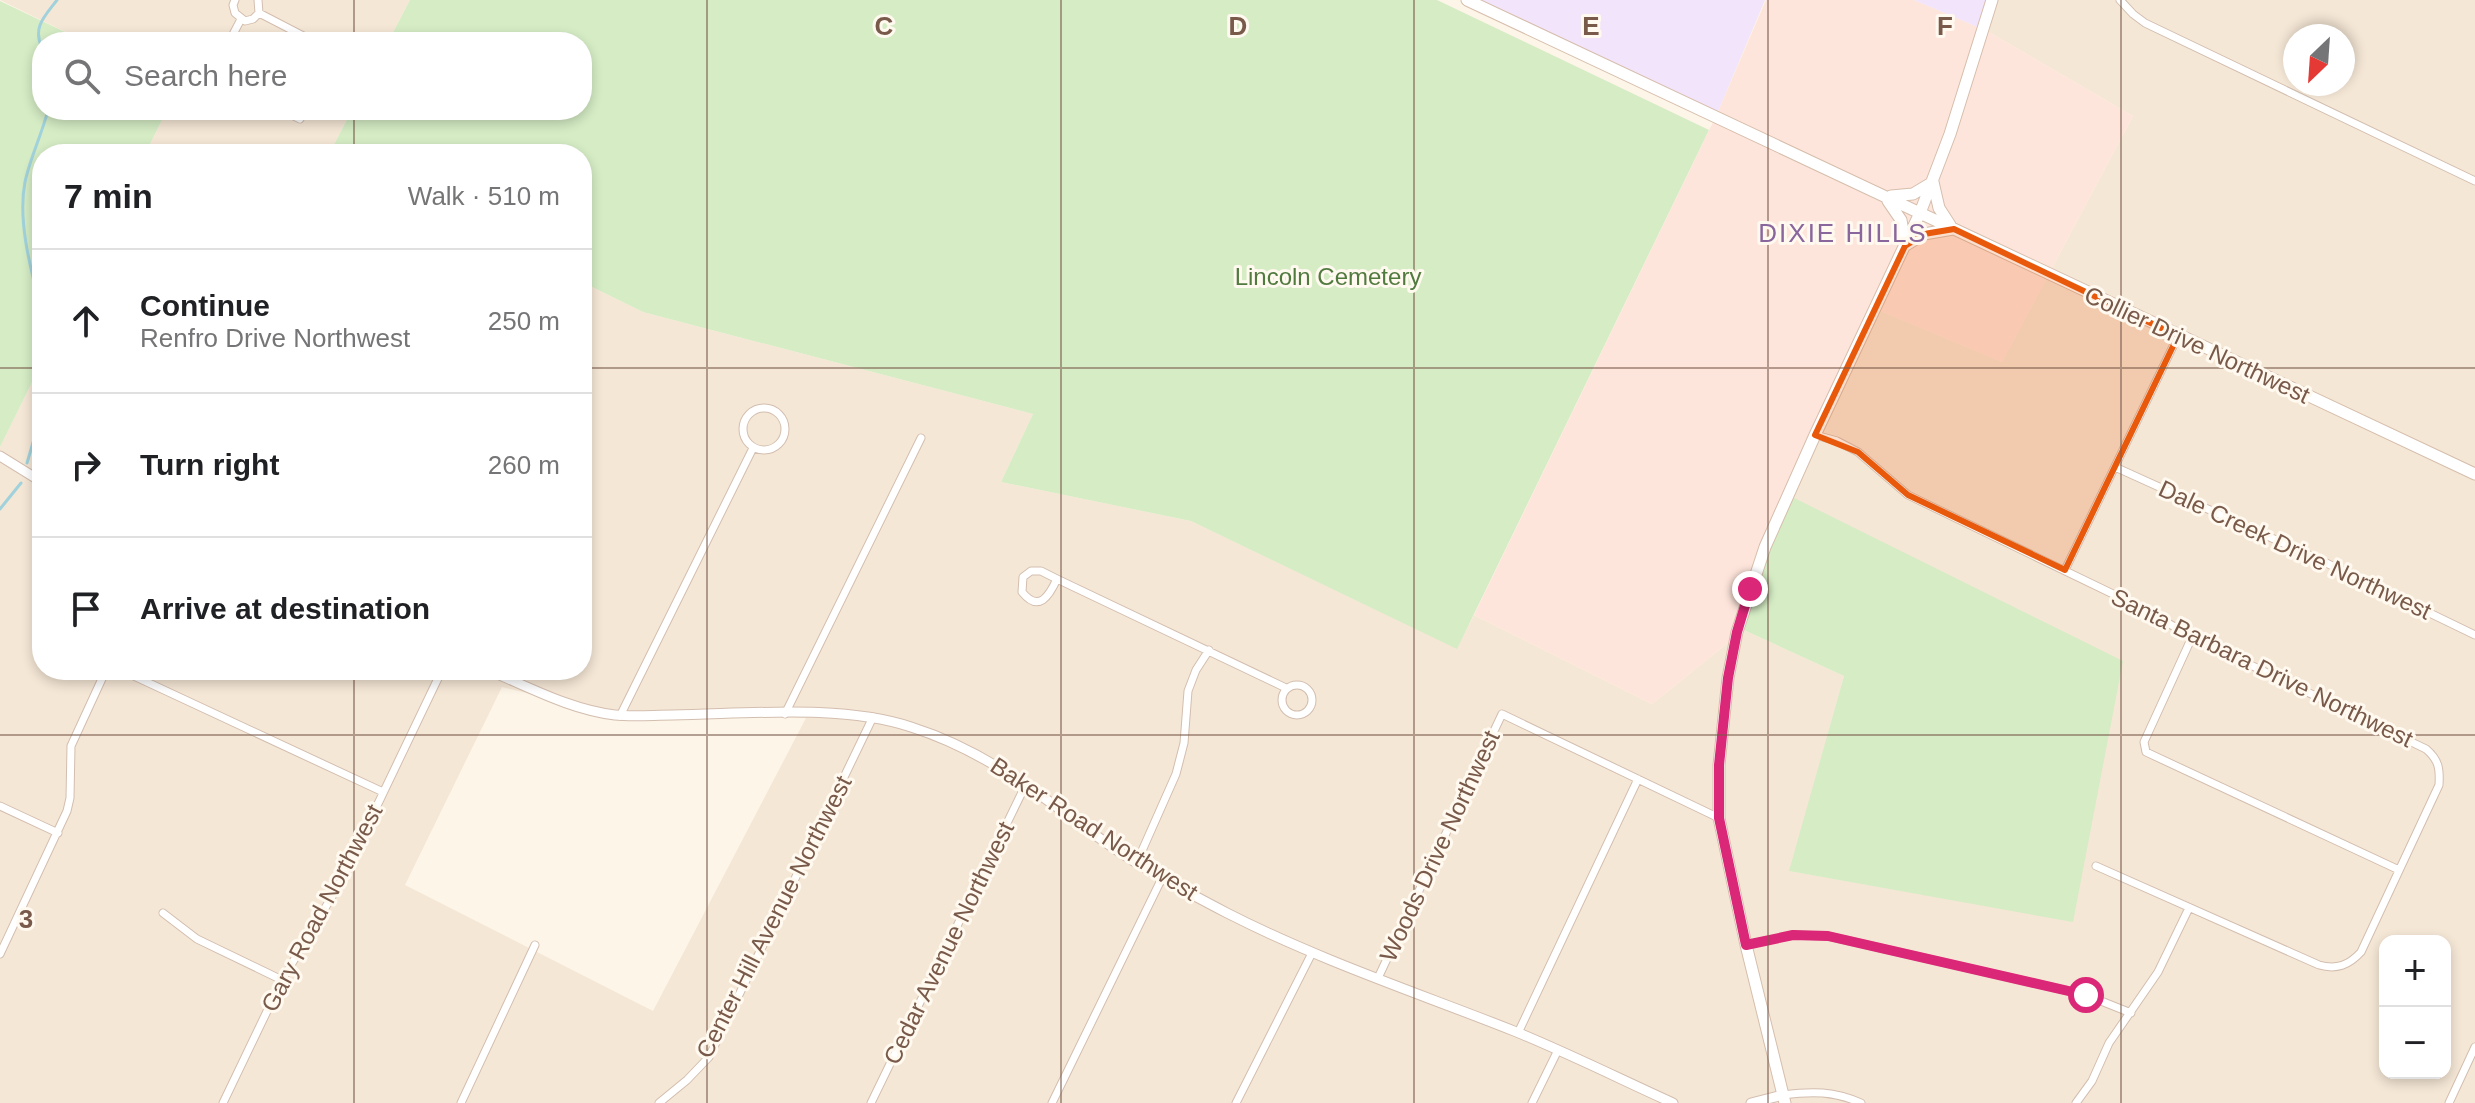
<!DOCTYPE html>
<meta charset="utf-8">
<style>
:root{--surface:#fff;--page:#f6f6f6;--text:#202124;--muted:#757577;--line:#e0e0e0}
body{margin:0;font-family:Helvetica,sans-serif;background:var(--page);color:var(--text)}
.controls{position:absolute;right:24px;bottom:24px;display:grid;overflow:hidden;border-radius:16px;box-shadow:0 4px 12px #0003}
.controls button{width:72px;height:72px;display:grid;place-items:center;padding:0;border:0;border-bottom:2px solid var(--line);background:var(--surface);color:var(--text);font:40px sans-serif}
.compass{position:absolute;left:2283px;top:24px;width:72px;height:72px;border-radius:50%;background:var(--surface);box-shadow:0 4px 12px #0003;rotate:205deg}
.stop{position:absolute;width:24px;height:24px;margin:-18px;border:6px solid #db2777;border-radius:50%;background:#fff}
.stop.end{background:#db2777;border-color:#fff;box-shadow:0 2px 8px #0008}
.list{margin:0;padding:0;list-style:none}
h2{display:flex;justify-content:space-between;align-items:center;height:104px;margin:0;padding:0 32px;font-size:34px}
h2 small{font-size:26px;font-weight:400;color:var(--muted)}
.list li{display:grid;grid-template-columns:52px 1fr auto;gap:24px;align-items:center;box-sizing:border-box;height:144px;padding:0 32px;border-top:2px solid var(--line)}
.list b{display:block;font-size:30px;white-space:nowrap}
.list p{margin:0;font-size:26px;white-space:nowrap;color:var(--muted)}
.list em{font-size:26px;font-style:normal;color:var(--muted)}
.icon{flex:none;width:44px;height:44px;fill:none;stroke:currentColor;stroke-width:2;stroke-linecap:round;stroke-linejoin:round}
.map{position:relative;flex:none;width:2475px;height:1103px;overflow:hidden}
.search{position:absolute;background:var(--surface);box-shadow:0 4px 12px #0003;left:32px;top:32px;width:560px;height:88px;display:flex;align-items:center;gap:20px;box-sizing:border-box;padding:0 28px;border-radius:32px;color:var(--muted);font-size:30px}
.panel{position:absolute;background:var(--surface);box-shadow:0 4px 12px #0003;left:32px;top:144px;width:560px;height:536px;border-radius:32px}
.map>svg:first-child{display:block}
.residential{fill:#f5e7d6;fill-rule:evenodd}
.commercial{fill:#fee5db}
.education{fill:#f2e4fa}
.green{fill:#d5ecc5}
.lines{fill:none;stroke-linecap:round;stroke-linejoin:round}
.stream{stroke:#a1d2db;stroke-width:3}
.minor-casing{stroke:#d3beaf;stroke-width:9}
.tertiary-casing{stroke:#d3beaf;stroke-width:11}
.secondary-casing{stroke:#d6beac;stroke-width:13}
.minor{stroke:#fff;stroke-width:7}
.tertiary{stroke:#fff;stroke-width:9}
.secondary{stroke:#fff;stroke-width:11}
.route{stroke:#db2777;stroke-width:10}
.marked{fill:#e8590c;fill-opacity:0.2;stroke:#e8590c;stroke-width:6;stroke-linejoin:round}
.grid{fill:none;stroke:#795a4a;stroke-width:2;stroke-opacity:0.55}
.labels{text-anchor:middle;stroke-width:6;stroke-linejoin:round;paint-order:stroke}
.park-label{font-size:24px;fill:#517a3f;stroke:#fff9ef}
.street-label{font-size:24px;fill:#795a4a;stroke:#fff9ef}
.neighbourhood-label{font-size:26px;letter-spacing:2px;fill:#89669c;stroke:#fff9ef}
.grid-label{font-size:26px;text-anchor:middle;font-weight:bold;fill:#795a4a;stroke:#fff9ef;stroke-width:6;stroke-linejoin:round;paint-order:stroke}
</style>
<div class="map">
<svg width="2475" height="1103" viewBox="0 0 2475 1103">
<rect width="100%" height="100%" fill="#fdf5e8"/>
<path class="residential" d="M 0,0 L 410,0 L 388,42 L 86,42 Z
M 1996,0 L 2475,0 L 2475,1103 L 0,1103 L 0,447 L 42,362 L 42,670 L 582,670 L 582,282 L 643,312 L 1033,414 L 1001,482 L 1191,521 L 1457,648 L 1474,615 L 1652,704 L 1744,630 L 1844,676 L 1790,871 L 2072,921 L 1784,493 L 1871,307 L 2002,362 L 2133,116 L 1987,31 ZM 2295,36 L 2343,36 L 2343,84 L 2295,84 ZM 502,687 L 580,706 L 630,711 L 806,718 L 653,1011 L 405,885 ZM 2385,941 L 2445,941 L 2445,1073 L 2385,1073 Z
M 167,110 L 352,110 L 329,154 L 145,154 Z"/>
<path class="commercial" d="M 1766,0 L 1914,0 L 1987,31 L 2133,116 L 2002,362 L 1871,307 L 1784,493 L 1744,630 L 1652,704 L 1474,615 L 1717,114 Z"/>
<path class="education" d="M 1480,0 L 1765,0 L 1717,114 Z
M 1914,0 L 1996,0 L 1987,31 Z"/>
<path class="green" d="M 410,0 L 1437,0 L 1709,130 L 1457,649 L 1191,521 L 1001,482 L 1033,414 L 643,312 L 582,282 L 582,154 L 329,154 L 352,110 L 582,110 L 582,42 L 388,42 Z
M 0,1 L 86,42 L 42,42 L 42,110 L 167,110 L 145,154 L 42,154 L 42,362 L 0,447 Z
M 1784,493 L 2123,661 L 2073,922 L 1789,871 L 1844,676 L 1744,630 Z"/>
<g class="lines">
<path class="stream" d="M 42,48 C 32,27 45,16 57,0
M 42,313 C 32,274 17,222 25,182 C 30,158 42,134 48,110
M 27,463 L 42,412
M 0,509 L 21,483"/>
<g class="minor-casing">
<path id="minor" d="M 235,0 L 233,5 L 235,13 L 245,21 L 253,19 L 259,13 L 258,0
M 2120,0 L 2133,14 L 2145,23 L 2475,181
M 259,13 L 315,42
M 229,42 L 241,19
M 282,110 L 300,119
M743 429a21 21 0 1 1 42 0a21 21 0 1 1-42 0Z
M 1815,435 L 1837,441 L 1858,452 L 1908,495 L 2142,608 L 2192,637 L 2426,749 C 2439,760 2440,769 2439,785 L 2361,952 C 2349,965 2337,970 2319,965 L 2096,866
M 2115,467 L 2318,559 L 2475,635
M 2065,570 L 2178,336
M 1031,571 L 1041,571 L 1057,579 C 1049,596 1039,613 1022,592 L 1023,577 Z
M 1057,579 L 1286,688
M 2192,637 L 2144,742 L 2146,752 L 2399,870
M 121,670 L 383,792
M1282 700a15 15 0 1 1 30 0a15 15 0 1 1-30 0Z
M 785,714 L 921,438
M 620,716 L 753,448
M 0,806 L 58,833
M 1137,862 L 1176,774 L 1184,743 L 1188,691 L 1196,670 L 1209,650
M 163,913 L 197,939 L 282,980
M 1746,945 L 1793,935 L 1828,936 L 2086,995 L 2131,1013
M 0,954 L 67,811 L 70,798 L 71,746 L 106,670
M 1378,978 L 1502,714 L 1719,818
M 1518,1033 L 1638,779
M 1783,1095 C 1812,1091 1834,1091 1861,1103
M 223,1103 L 282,980 L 340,883 L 442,670
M 461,1103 L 535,945
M 659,1103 L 687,1080 L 709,1057 L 873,717
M 871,1103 L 1026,784
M 1052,1103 L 1162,878
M 1236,1103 L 1312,953
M 1532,1103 L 1558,1050
M 2076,1103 L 2092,1081 L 2109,1043 L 2158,972 L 2189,908
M 2449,1103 L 2475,1047"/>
</g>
<g class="tertiary-casing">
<path id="tertiary" d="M 0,456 L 42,482
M 488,670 C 529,687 571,710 615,715 C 634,717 654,715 673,715 C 747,714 841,704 911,727 C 987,751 1041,796 1105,842 C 1143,869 1185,891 1227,913 C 1319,960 1418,993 1514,1031 C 1568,1053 1620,1079 1673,1103
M 1751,1103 L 1783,1095"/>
</g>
<g class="secondary-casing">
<path id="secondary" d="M 1467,0 L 2475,474
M 1933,182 L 1939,208 L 1950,225
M 1891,196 L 1913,194 L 1933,182
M 1888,201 L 1901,220 L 1905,243
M 1906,245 L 1924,234 L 1953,229
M 1785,1103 L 1746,945 L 1719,818 L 1719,765 L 1728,678 L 1737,632 L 1765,547 L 1815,435 L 1920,213 L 1950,134 L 1992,0"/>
</g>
<use href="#minor" class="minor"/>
<use href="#tertiary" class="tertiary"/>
<use href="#secondary" class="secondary"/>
</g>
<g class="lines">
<path class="route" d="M 1750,589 L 1737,632 L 1728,678 L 1719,765 L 1719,818 L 1746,945 L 1793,935 L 1828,936 L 2086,995"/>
</g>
<path class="marked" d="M 1954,229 L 2178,336 L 2065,570 L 1908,495 L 1858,452 L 1815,435 L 1905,246 L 1924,234 Z"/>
<path class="grid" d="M 354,0 L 354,42M 707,0 L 707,1103M 1061,0 L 1061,1103M 1414,0 L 1414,1103M 1768,0 L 1768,1103M 2121,0 L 2121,1103M 354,110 L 354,154M 0,368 L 42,368M 582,368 L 2475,368M 354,670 L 354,1103M 0,735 L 2475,735"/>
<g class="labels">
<g class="park-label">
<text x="1328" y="285">Lincoln Cemetery</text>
</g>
<g class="street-label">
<text transform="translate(2197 345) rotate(25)" y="8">Collier Drive Northwest</text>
<text transform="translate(2295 550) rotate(25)" y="8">Dale Creek Drive Northwest</text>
<text transform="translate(2262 668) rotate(26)" y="8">Santa Barbara Drive Northwest</text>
<text transform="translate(1094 829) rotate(33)" y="8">Baker Road Northwest</text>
<text transform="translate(1440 846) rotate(-65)" y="8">Woods Drive Northwest</text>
<text transform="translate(322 908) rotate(-62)" y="8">Gary Road Northwest</text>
<text transform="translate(774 917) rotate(-63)" y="8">Center Hill Avenue Northwest</text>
<text transform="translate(949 943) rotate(-64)" y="8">Cedar Avenue Northwest</text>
</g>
<g class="neighbourhood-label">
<text x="1843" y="242">DIXIE HILLS</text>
</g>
</g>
<g class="grid-label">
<text x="884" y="35">C</text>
<text x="1238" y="35">D</text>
<text x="1591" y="35">E</text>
<text x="1945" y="35">F</text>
<text x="26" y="928">3</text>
</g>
</svg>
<div class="controls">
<button>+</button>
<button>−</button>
</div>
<svg class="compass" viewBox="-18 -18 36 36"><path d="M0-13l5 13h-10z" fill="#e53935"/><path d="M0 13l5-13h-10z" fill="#757577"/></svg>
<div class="stop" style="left:2086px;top:995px"></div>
<div class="stop end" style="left:1750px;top:589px"></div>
<div class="search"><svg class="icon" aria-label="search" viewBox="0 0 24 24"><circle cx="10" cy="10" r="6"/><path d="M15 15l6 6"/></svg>Search here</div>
<section class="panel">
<h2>7 min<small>Walk · 510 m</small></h2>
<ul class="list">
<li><svg class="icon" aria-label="ahead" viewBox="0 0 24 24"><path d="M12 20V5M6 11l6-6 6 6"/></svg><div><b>Continue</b><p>Renfro Drive Northwest</p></div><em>250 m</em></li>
<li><svg class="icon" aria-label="right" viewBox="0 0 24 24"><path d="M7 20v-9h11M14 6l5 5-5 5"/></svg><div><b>Turn right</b></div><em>260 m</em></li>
<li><svg class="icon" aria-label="arrive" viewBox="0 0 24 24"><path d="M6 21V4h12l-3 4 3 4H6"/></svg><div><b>Arrive at destination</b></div></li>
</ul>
</section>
</div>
